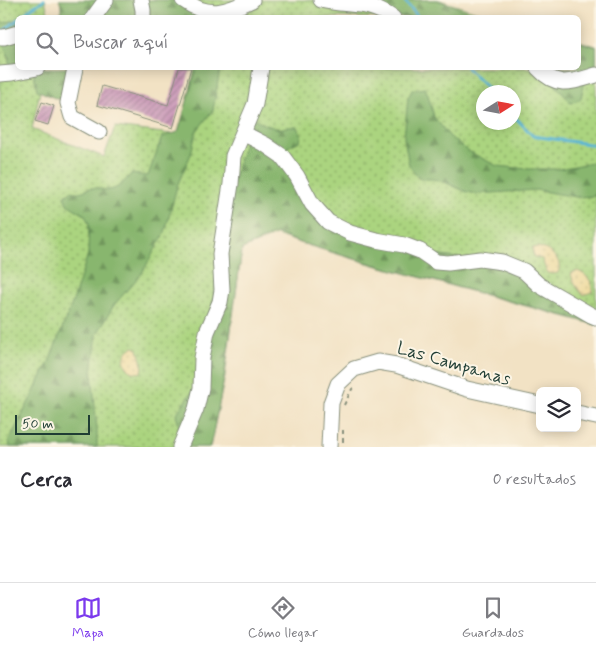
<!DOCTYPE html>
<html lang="es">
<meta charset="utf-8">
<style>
:root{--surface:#fff;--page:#f7f7f7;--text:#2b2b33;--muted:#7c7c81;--line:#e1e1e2;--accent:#7c3aed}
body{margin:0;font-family:Mynerve,sans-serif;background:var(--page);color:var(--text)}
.controls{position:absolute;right:15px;bottom:15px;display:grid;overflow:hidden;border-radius:8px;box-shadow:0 2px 12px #0003}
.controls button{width:45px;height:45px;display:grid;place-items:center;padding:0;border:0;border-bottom:1px solid var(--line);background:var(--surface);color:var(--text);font:25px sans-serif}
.compass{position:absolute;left:476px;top:85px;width:45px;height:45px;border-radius:50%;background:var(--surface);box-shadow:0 2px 12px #0003;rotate:79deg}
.scale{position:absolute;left:15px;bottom:12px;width:75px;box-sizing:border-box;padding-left:5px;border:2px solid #1f3d34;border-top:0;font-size:14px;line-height:18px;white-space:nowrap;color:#1f3d34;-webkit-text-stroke:4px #fcf5e5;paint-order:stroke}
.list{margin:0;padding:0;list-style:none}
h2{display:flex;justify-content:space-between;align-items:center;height:65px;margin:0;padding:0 20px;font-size:21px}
h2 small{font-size:16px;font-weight:400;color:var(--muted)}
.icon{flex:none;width:28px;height:28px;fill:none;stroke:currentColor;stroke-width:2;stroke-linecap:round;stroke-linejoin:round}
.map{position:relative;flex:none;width:596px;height:447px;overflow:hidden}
.search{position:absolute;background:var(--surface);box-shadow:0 2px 12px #0003;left:15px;right:15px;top:15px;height:55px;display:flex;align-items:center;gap:12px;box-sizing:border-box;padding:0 18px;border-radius:8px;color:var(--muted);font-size:19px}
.sheet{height:135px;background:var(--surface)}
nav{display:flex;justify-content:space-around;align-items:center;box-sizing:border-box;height:70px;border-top:1px solid var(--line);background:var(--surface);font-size:14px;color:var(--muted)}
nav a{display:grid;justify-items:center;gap:2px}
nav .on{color:var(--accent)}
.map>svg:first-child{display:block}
.grass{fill:url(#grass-dots);stroke:#65885a;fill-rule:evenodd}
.forest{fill:url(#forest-firs);stroke:#547a51}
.sand{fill:url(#sand-dots);stroke:#868c69}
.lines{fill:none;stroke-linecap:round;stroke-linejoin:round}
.stream{stroke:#57b5d5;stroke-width:3}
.building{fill:url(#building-hatch)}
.minor-casing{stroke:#88907c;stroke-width:17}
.path{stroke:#88907c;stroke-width:2;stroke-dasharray:4 4;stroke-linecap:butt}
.minor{stroke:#fff;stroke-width:15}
.labels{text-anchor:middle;stroke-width:4;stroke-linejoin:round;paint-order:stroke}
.street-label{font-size:18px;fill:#1f3d34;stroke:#fcf5e5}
</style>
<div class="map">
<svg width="596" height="447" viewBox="0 0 596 447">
<defs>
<pattern id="grass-dots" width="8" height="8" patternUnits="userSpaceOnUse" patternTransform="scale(1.25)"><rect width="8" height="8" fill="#abd47f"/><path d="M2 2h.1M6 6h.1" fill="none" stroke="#8bad69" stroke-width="1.8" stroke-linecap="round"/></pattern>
<pattern id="forest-firs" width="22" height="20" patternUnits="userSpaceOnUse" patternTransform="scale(1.25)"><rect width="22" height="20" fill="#88b66e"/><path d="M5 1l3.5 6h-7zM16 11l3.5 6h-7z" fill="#6f955b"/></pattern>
<pattern id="sand-dots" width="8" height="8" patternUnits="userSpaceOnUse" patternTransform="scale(1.25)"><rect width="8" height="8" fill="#eeda9e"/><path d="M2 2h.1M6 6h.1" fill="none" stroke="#ccbc89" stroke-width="1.8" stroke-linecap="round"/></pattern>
<pattern id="building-hatch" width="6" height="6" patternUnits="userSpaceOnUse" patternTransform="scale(1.25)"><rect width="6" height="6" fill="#ca99b8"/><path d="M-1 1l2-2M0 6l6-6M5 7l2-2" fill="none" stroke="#a37e96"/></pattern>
</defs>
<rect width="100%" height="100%" fill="#fcf5e5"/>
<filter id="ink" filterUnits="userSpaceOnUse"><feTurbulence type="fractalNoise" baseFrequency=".02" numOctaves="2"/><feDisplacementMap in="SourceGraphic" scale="10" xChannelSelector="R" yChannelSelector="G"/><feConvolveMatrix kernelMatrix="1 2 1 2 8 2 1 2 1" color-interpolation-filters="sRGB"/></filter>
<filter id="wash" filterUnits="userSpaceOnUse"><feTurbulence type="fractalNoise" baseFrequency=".0096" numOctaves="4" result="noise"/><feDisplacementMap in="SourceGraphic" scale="20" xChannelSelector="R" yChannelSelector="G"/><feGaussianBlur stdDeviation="1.12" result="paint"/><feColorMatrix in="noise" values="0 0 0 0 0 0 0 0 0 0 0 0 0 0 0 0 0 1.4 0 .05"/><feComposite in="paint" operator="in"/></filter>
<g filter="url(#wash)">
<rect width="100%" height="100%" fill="#f2e2c4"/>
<path class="grass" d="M 0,0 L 45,0 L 49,17 L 18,18 L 18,68 L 45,68 L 32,129 L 104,157 L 115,127 L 179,135 L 195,68 L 578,68 L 579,41 L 596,46 L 596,325 L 374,265 L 297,242 L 276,235 L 242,249 L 225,376 L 210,447 L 0,447 ZM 484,92 L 514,92 L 514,122 L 484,122 Z
M 112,0 L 439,0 L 493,17 L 100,18 Z"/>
<path class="forest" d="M 59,0 L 96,0 L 98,1 L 86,17 L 60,18 C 61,12 62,6 59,0 Z
M 109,0 L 178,0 L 229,11 L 231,17 L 105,18 L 98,16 Z
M 329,0 L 437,0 L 469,12 L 491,17 L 395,17 Z
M 17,19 L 18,68 L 9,67 C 9,58 8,49 0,43 L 0,20 L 4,23 Z
M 579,42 L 596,47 L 596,74 L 583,84 L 581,99 L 571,103 L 541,68 L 578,68 Z
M 33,68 L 71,68 L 59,100 L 37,90 Z
M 197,68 L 221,68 L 219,75 L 213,110 L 196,132 L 191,154 L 177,186 L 165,232 L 142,273 L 114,305 L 97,334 L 92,372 L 97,430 L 97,447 L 10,447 L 9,440 L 12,435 L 49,362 L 73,301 L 88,254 L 89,224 L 85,215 L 67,204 L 64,196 L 71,191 C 81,194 83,190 91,188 C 97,187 102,190 108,190 C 118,190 125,181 131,174 L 148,176 L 162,137 L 178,132 Z
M 425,88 L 428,95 L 434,117 L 450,137 L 468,151 L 497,166 L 527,169 L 559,169 L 596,162 L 596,196 L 576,197 L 536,190 L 477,194 L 467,192 L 442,181 L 432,179 L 422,179 L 415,174 L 409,165 L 404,138 L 408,98 L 412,90 Z
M 253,117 L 261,123 L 278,129 L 287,127 L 297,127 L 301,136 L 300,141 L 289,146 L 281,158 L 327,224 L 419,253 L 502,264 L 596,324 L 387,268 L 298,242 L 276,233 L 242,249 L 223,384 L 210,447 L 181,447 L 180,429 L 176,414 L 203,377 L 208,332 L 232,184 Z"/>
<path class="sand" d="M 538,247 C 549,249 564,260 558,273 L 553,274 L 547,273 L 545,268 L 542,259 L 534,257 L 532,248 Z
M 578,271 C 587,275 594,282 592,292 L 583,295 C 577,288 573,283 571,274 L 573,272 Z
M 134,347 L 138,349 L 143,368 L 140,373 C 137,372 134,373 131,371 C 121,365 123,350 134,347 Z"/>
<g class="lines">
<path class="stream" d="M 404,0 L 419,18
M 20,18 L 30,9 L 44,0
M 4,31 L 18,19
M 467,68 L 491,92
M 514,116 L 533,136 L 596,145"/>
</g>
<g id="blocks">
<path class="building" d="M 179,68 L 191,68 L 173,128 L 97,105 L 102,86 L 168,105 Z
M 42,102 L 54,106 L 48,125 L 35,121 Z"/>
</g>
</g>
<g filter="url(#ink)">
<use href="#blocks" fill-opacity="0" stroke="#88907c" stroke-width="1"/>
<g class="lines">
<g class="minor-casing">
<path id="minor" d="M 141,0 L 143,10 L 143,18
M 183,0 C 209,19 226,12 252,0
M 321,0 C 349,7 367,0 393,18
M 93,18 L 106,0
M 0,37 L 4,37 L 18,33
M 75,68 L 68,103 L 72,117 L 99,132
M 538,68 C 557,89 572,82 596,75
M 0,74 L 12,73 L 37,68
M 243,133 L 266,145 L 282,156 L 297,176 L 312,204 L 328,222 L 350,233 L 376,240 L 404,245 L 420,251 L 436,262 L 448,263 L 480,259 L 502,262 L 524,271 L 539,285 L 591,315 L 596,317
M 577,413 L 596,417
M 180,447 L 196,409 L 201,388 L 202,358 L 207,332 L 220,302 L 222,290 L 220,254 L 231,184 L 233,156 L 255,104 L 261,68
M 329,447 L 331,403 L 338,384 L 354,369 L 378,362 L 396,365 L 467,389 L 540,405"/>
</g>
<path class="path" d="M 344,405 L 352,389 L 356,386
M 343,442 L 343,427"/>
<use href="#minor" class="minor"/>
</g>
</g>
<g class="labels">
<g class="street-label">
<text transform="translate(454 363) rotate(16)" y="6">Las Campanas</text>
</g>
</g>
</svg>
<div class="controls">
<button><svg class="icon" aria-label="layers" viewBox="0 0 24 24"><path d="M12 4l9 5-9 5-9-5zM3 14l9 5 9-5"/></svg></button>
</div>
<svg class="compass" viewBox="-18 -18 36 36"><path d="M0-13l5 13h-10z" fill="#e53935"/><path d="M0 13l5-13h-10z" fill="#7c7c81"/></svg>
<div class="scale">50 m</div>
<div class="search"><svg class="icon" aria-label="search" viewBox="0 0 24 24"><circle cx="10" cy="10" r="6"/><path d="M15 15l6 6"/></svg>Buscar aquí</div>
</div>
<section class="sheet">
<h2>Cerca<small>0 resultados</small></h2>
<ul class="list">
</ul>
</section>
<nav>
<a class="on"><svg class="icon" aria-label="map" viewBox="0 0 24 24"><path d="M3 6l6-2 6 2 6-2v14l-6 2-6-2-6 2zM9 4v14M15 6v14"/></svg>Mapa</a>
<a><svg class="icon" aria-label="directions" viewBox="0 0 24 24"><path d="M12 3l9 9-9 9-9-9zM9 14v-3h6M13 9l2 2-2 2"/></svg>Cómo llegar</a>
<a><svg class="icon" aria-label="saved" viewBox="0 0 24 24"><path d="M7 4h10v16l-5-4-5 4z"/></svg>Guardados</a>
</nav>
